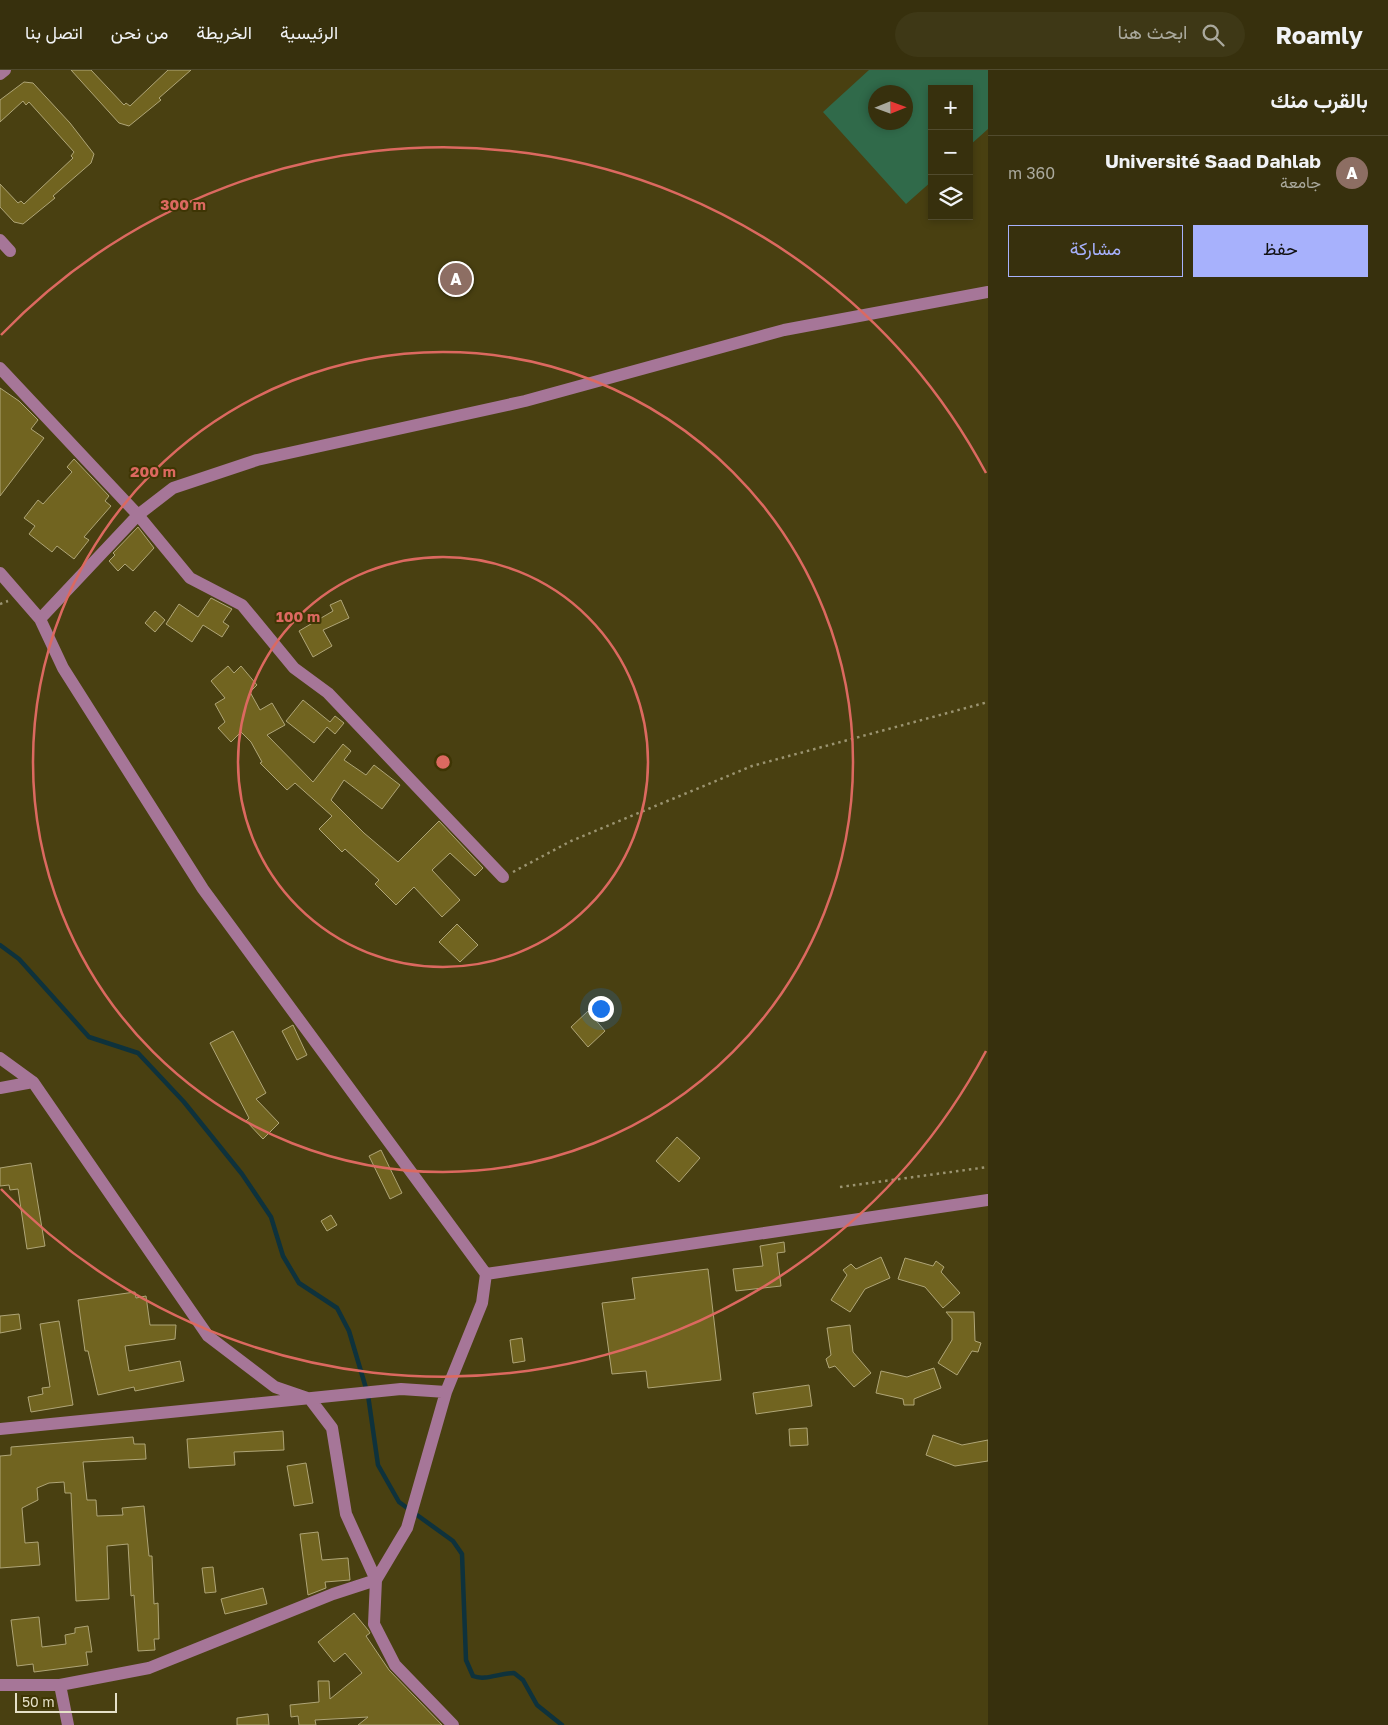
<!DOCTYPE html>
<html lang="ar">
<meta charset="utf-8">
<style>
:root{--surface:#37300d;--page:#3e3816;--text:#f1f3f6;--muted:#aaa99d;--line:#514b2e;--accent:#a7b1fc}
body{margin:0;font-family:"Golos Text",Vazirmatn,sans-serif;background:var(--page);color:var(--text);direction:rtl}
.controls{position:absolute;right:15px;top:15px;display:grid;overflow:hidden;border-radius:0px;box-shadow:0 2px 8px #0003}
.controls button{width:45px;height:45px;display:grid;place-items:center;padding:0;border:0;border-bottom:1px solid var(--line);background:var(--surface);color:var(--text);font:25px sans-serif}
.compass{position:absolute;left:868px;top:15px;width:45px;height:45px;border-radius:50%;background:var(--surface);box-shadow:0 2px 8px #0003;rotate:89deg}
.scale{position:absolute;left:15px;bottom:12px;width:102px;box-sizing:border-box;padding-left:5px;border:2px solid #e6e1c9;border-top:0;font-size:14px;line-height:18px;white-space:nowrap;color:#e6e1c9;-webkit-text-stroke:4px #3e3504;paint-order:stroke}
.you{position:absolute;left:600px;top:938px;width:18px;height:18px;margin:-12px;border:4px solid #fff;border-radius:50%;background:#1a73e8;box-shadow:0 0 0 8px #1a73e833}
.badge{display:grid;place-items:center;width:32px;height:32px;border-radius:50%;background:var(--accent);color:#fff;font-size:16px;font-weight:700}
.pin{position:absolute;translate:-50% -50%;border:2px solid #fff;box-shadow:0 1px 5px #0006}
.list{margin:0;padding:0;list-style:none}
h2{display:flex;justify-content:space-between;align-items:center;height:65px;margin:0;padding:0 20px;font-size:21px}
h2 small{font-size:16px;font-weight:400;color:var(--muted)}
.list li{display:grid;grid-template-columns:32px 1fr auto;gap:15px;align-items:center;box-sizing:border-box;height:75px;padding:0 20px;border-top:1px solid var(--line)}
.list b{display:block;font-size:19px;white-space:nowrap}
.list p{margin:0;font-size:16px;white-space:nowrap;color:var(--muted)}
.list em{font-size:16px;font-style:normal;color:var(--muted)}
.actions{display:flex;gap:10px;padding:15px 20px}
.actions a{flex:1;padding:11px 0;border:1px solid var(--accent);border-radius:0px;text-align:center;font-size:18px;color:var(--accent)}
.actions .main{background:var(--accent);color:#111}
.icon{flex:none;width:28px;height:28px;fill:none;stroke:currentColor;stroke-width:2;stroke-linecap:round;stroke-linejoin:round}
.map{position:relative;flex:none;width:988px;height:1655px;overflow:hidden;direction:ltr}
header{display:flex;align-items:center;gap:30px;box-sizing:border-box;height:70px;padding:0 25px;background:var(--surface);border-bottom:1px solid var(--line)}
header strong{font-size:24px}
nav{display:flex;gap:28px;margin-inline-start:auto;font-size:18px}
.search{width:350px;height:45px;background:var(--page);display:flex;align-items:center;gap:12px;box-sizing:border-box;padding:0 18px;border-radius:28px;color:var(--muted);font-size:19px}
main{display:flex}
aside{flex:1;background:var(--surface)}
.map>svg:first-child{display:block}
.green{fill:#306a4a;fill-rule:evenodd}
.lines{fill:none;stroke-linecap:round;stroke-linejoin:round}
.stream{stroke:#0e323c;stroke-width:4.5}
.building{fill:#716420;stroke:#afa577}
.path{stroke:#9b9471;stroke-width:2.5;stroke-dasharray:2.5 4;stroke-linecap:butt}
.minor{stroke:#a67698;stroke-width:12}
.ring{fill:none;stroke:#dc6960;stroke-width:2.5}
.centre{fill:#dc6960;stroke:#3e3504;stroke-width:2.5}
.ring-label{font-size:15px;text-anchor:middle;font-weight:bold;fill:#dc6960;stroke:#3e3504;stroke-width:4;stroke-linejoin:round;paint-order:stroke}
</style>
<header>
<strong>Roamly</strong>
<div class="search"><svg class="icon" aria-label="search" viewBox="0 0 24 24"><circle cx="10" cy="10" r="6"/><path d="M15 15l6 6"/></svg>ابحث هنا</div>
<nav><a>الرئيسية</a><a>الخريطة</a><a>من نحن</a><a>اتصل بنا</a></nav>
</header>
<main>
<aside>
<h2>بالقرب منك<small></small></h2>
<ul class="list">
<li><span class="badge" style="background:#8d6e63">A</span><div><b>Université Saad Dahlab</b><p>جامعة</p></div><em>360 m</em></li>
</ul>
<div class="actions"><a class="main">حفظ</a><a>مشاركة</a></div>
</aside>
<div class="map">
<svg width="988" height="1655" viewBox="0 0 988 1655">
<rect width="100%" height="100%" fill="#494011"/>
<path class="green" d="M 869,0 L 988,0 L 988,59 L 969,76 L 969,19 L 932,19 L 932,111 L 906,134 L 823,42 ZM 876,22 L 906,22 L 906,52 L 876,52 Z"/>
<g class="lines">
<path class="stream" d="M 0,875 L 19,889 L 89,967 L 138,983 L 184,1032 L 242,1104 L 271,1147 L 283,1186 L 299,1213 L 337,1238 L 349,1261 L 368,1325 L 378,1395 L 399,1432 L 453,1471 L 462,1484 L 466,1590 L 473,1606 C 485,1611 500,1603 514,1603 L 523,1610 L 537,1635 L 562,1655"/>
</g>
<path class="building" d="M 71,0 L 91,0 L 124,35 L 126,33 L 130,36 L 168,0 L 191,0 L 159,28 L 161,30 L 129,56 L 119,53 Z
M 24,12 L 33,13 L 70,53 L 94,84 L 91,93 L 53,126 L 55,128 L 23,154 L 14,152 L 0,137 L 0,114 L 18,133 L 21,131 L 24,134 L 73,88 L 71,86 L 74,82 L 29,32 L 26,35 L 23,31 L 0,52 L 0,30 Z
M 0,318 L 19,331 L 38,350 L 31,359 L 44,368 L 0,426 Z
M 74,389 L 109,426 L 105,431 L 111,436 L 84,467 L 89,470 L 74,489 L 57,476 L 52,482 L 29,464 L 35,456 L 24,448 L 38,430 L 43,434 L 72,402 L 67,397 Z
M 138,457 L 154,478 L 133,501 L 125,494 L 118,501 L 109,491 L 115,485 L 113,483 Z
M 211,528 L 232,539 L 223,552 L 229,556 L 222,567 L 203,555 L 192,572 L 166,554 L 179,534 L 198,547 Z
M 341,530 L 349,548 L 323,560 L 332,576 L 313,587 L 299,561 L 333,541 L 330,535 Z
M 155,541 L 165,550 L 155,562 L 145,553 Z
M 228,596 L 234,603 L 241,596 L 257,615 L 250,622 L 260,640 L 272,633 L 285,655 L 267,665 L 313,712 L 343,674 L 351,681 L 344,690 L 366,705 L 374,695 L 400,715 L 382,739 L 344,710 L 331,730 L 364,763 L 398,792 L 439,751 L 483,798 L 475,806 L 450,783 L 432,800 L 460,830 L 442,847 L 414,817 L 396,835 L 375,814 L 379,810 L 345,779 L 342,782 L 319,759 L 332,746 L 295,713 L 287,720 L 260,693 L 262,692 L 251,672 L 241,662 L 231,672 L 218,658 L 225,652 L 215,634 L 225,628 L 211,611 Z
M 303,630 L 330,652 L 335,646 L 344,653 L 335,664 L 327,657 L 314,673 L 286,651 Z
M 457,854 L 478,875 L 460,892 L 439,872 Z
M 588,941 L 605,961 L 588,977 L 571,957 Z
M 293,955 L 307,985 L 297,990 L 282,961 Z
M 233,961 L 266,1023 L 256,1029 L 279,1053 L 263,1069 L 246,1051 L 249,1048 L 210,973 Z
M 677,1067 L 700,1088 L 679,1112 L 656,1091 Z
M 381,1080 L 402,1123 L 390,1129 L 369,1086 Z
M 31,1093 L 45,1176 L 27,1179 L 18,1119 L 10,1120 L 9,1115 L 0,1116 L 0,1098 Z
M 331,1145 L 337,1155 L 327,1161 L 321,1151 Z
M 784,1172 L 785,1182 L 777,1183 L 781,1216 L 736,1221 L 733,1199 L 763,1196 L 760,1176 Z
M 881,1187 L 890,1208 L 865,1219 L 850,1242 L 831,1230 L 847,1205 L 843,1200 L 851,1194 L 856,1199 Z
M 905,1188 L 933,1196 L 936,1191 L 944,1197 L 941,1202 L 960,1223 L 943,1238 L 925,1217 L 898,1209 Z
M 708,1199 L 721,1310 L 648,1318 L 646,1301 L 612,1304 L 602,1233 L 635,1229 L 632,1208 Z
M 135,1222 L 136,1228 L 146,1226 L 150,1255 L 176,1255 L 175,1269 L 125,1276 L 129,1301 L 180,1291 L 184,1311 L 135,1321 L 134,1317 L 98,1325 L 88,1281 L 85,1281 L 78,1230 Z
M 946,1242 L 974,1242 L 975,1271 L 981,1273 L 978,1282 L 972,1281 L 957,1305 L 938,1293 L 952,1270 L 952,1249 Z
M 19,1244 L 21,1259 L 0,1263 L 0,1246 Z
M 59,1251 L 73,1335 L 31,1342 L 28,1327 L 43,1324 L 42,1318 L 50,1317 L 40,1254 Z
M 850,1255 L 853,1282 L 871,1303 L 854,1317 L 835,1296 L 829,1298 L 826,1289 L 831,1285 L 827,1258 Z
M 522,1268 L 525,1291 L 513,1293 L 510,1270 Z
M 934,1298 L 941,1318 L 914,1329 L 914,1335 L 904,1335 L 903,1329 L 876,1323 L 881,1301 L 907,1307 Z
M 809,1315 L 812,1336 L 756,1344 L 753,1323 Z
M 807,1358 L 808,1375 L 790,1376 L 789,1359 Z
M 283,1361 L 284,1380 L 234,1382 L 235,1395 L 189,1398 L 187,1369 Z
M 933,1365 L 962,1375 L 988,1370 L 988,1391 L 955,1396 L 926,1385 Z
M 133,1367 L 134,1374 L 145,1374 L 146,1389 L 83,1392 L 87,1430 L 96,1430 L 97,1446 L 123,1445 L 122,1438 L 144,1436 L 149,1486 L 152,1486 L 154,1534 L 158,1533 L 159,1569 L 154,1569 L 155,1580 L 138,1581 L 134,1525 L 131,1526 L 128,1474 L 107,1476 L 109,1529 L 76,1531 L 71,1423 L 65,1423 L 64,1412 L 49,1413 L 37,1418 L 38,1430 L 22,1438 L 25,1473 L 38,1472 L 40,1495 L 0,1498 L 0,1386 L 11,1385 L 11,1377 Z
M 306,1393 L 313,1433 L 294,1436 L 287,1396 Z
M 318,1462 L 322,1490 L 348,1488 L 350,1510 L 325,1512 L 326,1518 L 308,1525 L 300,1464 Z
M 213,1497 L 216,1522 L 205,1523 L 202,1498 Z
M 263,1518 L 267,1534 L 225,1544 L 221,1529 Z
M 354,1543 L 368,1560 L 370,1563 L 366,1566 L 389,1600 L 442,1655 L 358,1655 L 368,1647 L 315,1650 L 316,1655 L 299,1655 L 298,1646 L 291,1647 L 290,1635 L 319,1632 L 318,1611 L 329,1611 L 330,1629 L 362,1603 L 345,1583 L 334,1592 L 318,1572 Z
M 39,1547 L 42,1577 L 66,1574 L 65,1565 L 75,1563 L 75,1558 L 88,1556 L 92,1582 L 86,1582 L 88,1595 L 34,1602 L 33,1594 L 17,1596 L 11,1550 Z
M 268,1644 L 269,1655 L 237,1655 L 237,1648 Z"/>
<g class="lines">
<path class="path" d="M 0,534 L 8,531
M 513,802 L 571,771 L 752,696 L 988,632
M 840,1117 L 988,1097"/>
<path class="minor" d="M 0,4 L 5,0
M 0,170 L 10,181
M 0,298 L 138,445 L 173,418 L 257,390 L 525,331 L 784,260 L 988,222
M 0,503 L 40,549 L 63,598 L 203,819 L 486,1204 L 482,1233 L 446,1322 L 407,1458 L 376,1510 L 374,1554 L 395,1595 L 453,1655
M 40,549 L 138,445 L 190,508 L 242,535 L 294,598 L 328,623 L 503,807
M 0,988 L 33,1012 L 208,1266 L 275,1317 L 310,1329 L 332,1358 L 346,1444 L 376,1510 L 333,1524 L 149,1598 L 60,1615 L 0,1615
M 0,1018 L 33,1012
M 486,1204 L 988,1130
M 0,1359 L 401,1319 L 446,1322
M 60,1615 L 68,1655"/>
</g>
<g class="ring">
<circle cx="443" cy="692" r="205"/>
<circle cx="443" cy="692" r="410"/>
<path d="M986 981A615 615 0 0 1 1 1119M1 265A615 615 0 0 1 986 403"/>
</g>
<circle cx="443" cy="692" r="8" class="centre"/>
<g class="ring-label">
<text x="183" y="140">300 m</text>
<text x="153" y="407">200 m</text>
<text x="298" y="552">100 m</text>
</g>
</svg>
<div class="controls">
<button>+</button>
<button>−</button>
<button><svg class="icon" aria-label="layers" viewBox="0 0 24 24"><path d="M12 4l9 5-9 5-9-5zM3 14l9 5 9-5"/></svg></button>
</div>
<svg class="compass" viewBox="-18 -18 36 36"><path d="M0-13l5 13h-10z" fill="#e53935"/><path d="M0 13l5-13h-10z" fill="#aaa99d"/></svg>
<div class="scale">50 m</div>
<div class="you"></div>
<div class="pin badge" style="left:456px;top:209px;background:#8d6e63">A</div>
</div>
</main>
